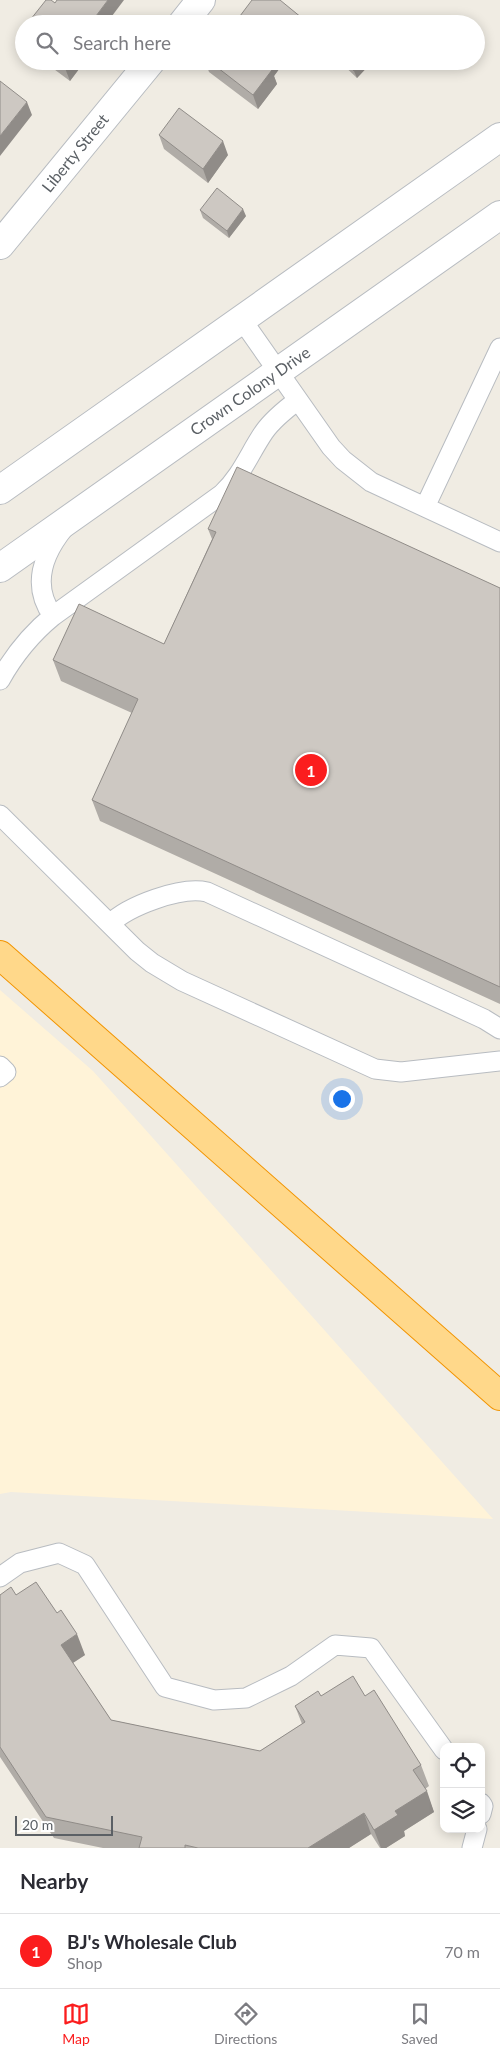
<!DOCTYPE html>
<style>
:root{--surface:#fff;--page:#f7f7f7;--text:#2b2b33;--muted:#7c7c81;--line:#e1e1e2;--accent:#fb1d1e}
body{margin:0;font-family:Lato,sans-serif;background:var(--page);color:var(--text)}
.controls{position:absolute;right:15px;bottom:15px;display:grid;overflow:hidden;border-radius:10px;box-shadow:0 2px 12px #0003}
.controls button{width:45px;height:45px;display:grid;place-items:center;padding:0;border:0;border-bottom:1px solid var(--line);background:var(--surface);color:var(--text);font:25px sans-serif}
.scale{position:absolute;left:15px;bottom:12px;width:98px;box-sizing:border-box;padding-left:5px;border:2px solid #5b6065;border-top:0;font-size:14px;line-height:18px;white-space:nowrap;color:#5b6065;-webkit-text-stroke:4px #fff;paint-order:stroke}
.you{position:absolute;left:341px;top:1098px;width:18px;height:18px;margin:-12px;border:4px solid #fff;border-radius:50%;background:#1a73e8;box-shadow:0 0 0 8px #1a73e833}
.badge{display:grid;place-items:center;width:32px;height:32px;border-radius:50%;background:var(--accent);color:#fff;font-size:16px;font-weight:700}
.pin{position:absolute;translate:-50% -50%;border:2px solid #fff;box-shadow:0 1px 5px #0006}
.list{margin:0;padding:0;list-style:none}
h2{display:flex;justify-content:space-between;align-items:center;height:65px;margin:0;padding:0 20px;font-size:21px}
h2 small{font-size:16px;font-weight:400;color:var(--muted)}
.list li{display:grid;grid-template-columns:32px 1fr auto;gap:15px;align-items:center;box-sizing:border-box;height:75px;padding:0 20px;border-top:1px solid var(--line)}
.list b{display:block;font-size:19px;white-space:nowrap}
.list p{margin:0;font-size:16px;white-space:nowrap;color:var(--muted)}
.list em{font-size:16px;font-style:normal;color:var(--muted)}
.icon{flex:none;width:28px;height:28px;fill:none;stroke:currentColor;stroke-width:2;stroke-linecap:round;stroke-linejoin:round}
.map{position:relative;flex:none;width:500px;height:1848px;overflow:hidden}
.search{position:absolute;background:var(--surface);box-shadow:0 2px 12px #0003;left:15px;right:15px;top:15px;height:55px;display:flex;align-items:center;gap:12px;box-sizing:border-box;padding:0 18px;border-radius:28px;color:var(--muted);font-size:19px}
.sheet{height:140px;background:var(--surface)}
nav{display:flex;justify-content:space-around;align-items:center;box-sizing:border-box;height:70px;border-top:1px solid var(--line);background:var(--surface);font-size:14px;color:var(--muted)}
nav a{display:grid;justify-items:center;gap:2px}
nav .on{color:var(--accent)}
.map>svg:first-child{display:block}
.commercial{fill:#fff3d8}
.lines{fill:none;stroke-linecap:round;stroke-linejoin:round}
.service-casing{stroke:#b8bcc1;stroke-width:21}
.minor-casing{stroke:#b8bcc1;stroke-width:30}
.tertiary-casing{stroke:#b8bcc1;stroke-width:30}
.motorway-casing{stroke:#f29400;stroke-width:30}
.service{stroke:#fff;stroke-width:19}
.minor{stroke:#fff;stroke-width:28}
.tertiary{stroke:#fff;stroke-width:28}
.motorway{stroke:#ffd88a;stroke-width:28}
.wall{fill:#b0aca7}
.shaded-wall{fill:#908c88}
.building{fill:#cdc8c2;stroke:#908c88}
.labels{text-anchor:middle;stroke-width:4;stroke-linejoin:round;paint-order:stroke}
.street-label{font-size:16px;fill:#5b6065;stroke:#fff}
</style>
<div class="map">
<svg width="500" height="1848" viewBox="0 0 500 1848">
<rect width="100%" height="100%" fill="#f0ece3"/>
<path class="commercial" d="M 0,990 L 93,1071 L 493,1519 L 11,1492 L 0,1494 Z"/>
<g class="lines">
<g class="service-casing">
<path id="service" d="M 242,320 L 331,447 L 343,460 L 371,482 L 500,542
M 425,507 L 500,348
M 53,616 C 31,586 43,554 64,528
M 0,680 C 14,655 31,634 53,616 L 222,494 C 242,475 249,454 264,432 C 273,419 286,409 298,400
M 0,815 L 137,951 L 152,963 L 182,981 L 375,1069 L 401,1072 L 500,1061
M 110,924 C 128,906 181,886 207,892 L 484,1019 L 500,1029
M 0,1066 L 6,1072 L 0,1077
M 0,1577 L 20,1563 L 59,1553 L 85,1565 L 165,1687 L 214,1700 L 246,1698 L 291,1676 L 335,1645 L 371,1648 L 444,1750
M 481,1803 L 483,1806 L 481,1814
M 472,1848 L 477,1829"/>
</g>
<g class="minor-casing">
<path id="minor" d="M 182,24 L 201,0
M 0,245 L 151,61"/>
</g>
<g class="tertiary-casing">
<path id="tertiary" d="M 0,490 L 500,137
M 0,568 L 500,215"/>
</g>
<g class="motorway-casing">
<path id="motorway" d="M 0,955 L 500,1396"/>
</g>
<use href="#service" class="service"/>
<use href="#minor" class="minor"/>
<use href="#tertiary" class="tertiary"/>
<use href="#motorway" class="motorway"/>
</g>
<path class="wall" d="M 24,28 L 24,44 L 20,34 Z
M 43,61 L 85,61 L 70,81 Z
M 205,61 L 285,61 L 274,76 L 277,84 L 258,109 L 209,72 Z
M 339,61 L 373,61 L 357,78 Z
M 159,135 L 228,155 L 208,183 L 164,149 Z
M 200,210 L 246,216 L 229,238 L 203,218 Z
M 208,529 L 500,588 L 500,1004 L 100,821 L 92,800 L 132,713 L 61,681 L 53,660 L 164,644 L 212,539 Z
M 0,1595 L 16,1595 L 85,1655 L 73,1663 L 111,1720 L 260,1751 L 302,1724 L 295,1706 L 321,1696 L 365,1696 L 421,1765 L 429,1786 L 425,1789 L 434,1812 L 404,1831 L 405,1836 L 386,1848 L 380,1848 L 371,1834 L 349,1848 L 103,1848 L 54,1838 L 0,1757 Z"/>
<path class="shaded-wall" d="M 108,0 L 124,0 L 106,24 L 90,24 Z
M 302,18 L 304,24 L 298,24 Z
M 70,61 L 85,61 L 70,81 L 65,68 Z
M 270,61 L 285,61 L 274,76 L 277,84 L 258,109 L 253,95 L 266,66 Z
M 363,61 L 373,61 L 357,78 L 354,71 Z
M 27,102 L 32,115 L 0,156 L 0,136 Z
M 223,141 L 228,155 L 208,183 L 203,169 Z
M 243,209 L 246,216 L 229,238 L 227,231 Z
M 77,1634 L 85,1655 L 68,1666 L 61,1645 Z
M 427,1791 L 434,1812 L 404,1831 L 405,1836 L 386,1848 L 381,1848 L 374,1830 L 395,1811 Z
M 364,1813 L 371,1834 L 349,1848 L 308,1848 Z"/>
<path class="building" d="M 46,0 L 51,0 L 55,3 L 57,0 L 108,0 L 90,24 L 27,24 Z
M 252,0 L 280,0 L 302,18 L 298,24 L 234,24 Z
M 24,28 L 24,37 L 20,34 Z
M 56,61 L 70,61 L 65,68 Z
M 209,61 L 270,61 L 266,66 L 272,70 L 253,95 Z
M 344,61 L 363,61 L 354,71 Z
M 0,81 L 27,102 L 0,136 Z
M 179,108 L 223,141 L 203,169 L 159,135 Z
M 217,188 L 243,209 L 227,231 L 200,210 Z
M 237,467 L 500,588 L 500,987 L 92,800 L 138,699 L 53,660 L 79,604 L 164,644 L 216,532 L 208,529 Z
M 36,1582 L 57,1613 L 61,1610 L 77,1634 L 61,1645 L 111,1720 L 260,1751 L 305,1722 L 295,1706 L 318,1691 L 321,1696 L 353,1676 L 365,1696 L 374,1690 L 421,1765 L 413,1770 L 427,1791 L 395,1811 L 398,1815 L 374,1830 L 364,1813 L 308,1848 L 198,1848 L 185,1845 L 185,1848 L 139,1848 L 142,1837 L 46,1817 L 0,1747 L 0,1595 L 11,1587 L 16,1595 Z"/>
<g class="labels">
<g class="street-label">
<text transform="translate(75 153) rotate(-51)" y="6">Liberty Street</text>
<text transform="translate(250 391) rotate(-35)" y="6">Crown Colony Drive</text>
</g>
</g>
</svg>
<div class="controls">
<button><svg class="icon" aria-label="locate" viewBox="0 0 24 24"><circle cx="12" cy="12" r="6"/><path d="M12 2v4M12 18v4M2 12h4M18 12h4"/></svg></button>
<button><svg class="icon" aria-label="layers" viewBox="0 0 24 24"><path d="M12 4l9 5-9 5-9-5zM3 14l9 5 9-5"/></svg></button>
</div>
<div class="scale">20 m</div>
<div class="you"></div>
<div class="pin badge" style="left:311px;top:770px">1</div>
<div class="search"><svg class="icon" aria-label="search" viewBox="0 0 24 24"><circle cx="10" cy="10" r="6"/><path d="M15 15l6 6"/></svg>Search here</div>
</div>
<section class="sheet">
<h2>Nearby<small></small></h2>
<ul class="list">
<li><span class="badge">1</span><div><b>BJ's Wholesale Club</b><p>Shop</p></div><em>70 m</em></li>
</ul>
</section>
<nav>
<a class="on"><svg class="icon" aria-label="map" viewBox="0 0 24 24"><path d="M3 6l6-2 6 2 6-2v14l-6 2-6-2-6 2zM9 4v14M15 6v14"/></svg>Map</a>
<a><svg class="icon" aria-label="directions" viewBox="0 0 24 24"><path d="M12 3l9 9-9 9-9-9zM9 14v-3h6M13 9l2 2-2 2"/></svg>Directions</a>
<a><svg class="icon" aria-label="saved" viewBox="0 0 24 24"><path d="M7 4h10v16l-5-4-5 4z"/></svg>Saved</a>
</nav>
